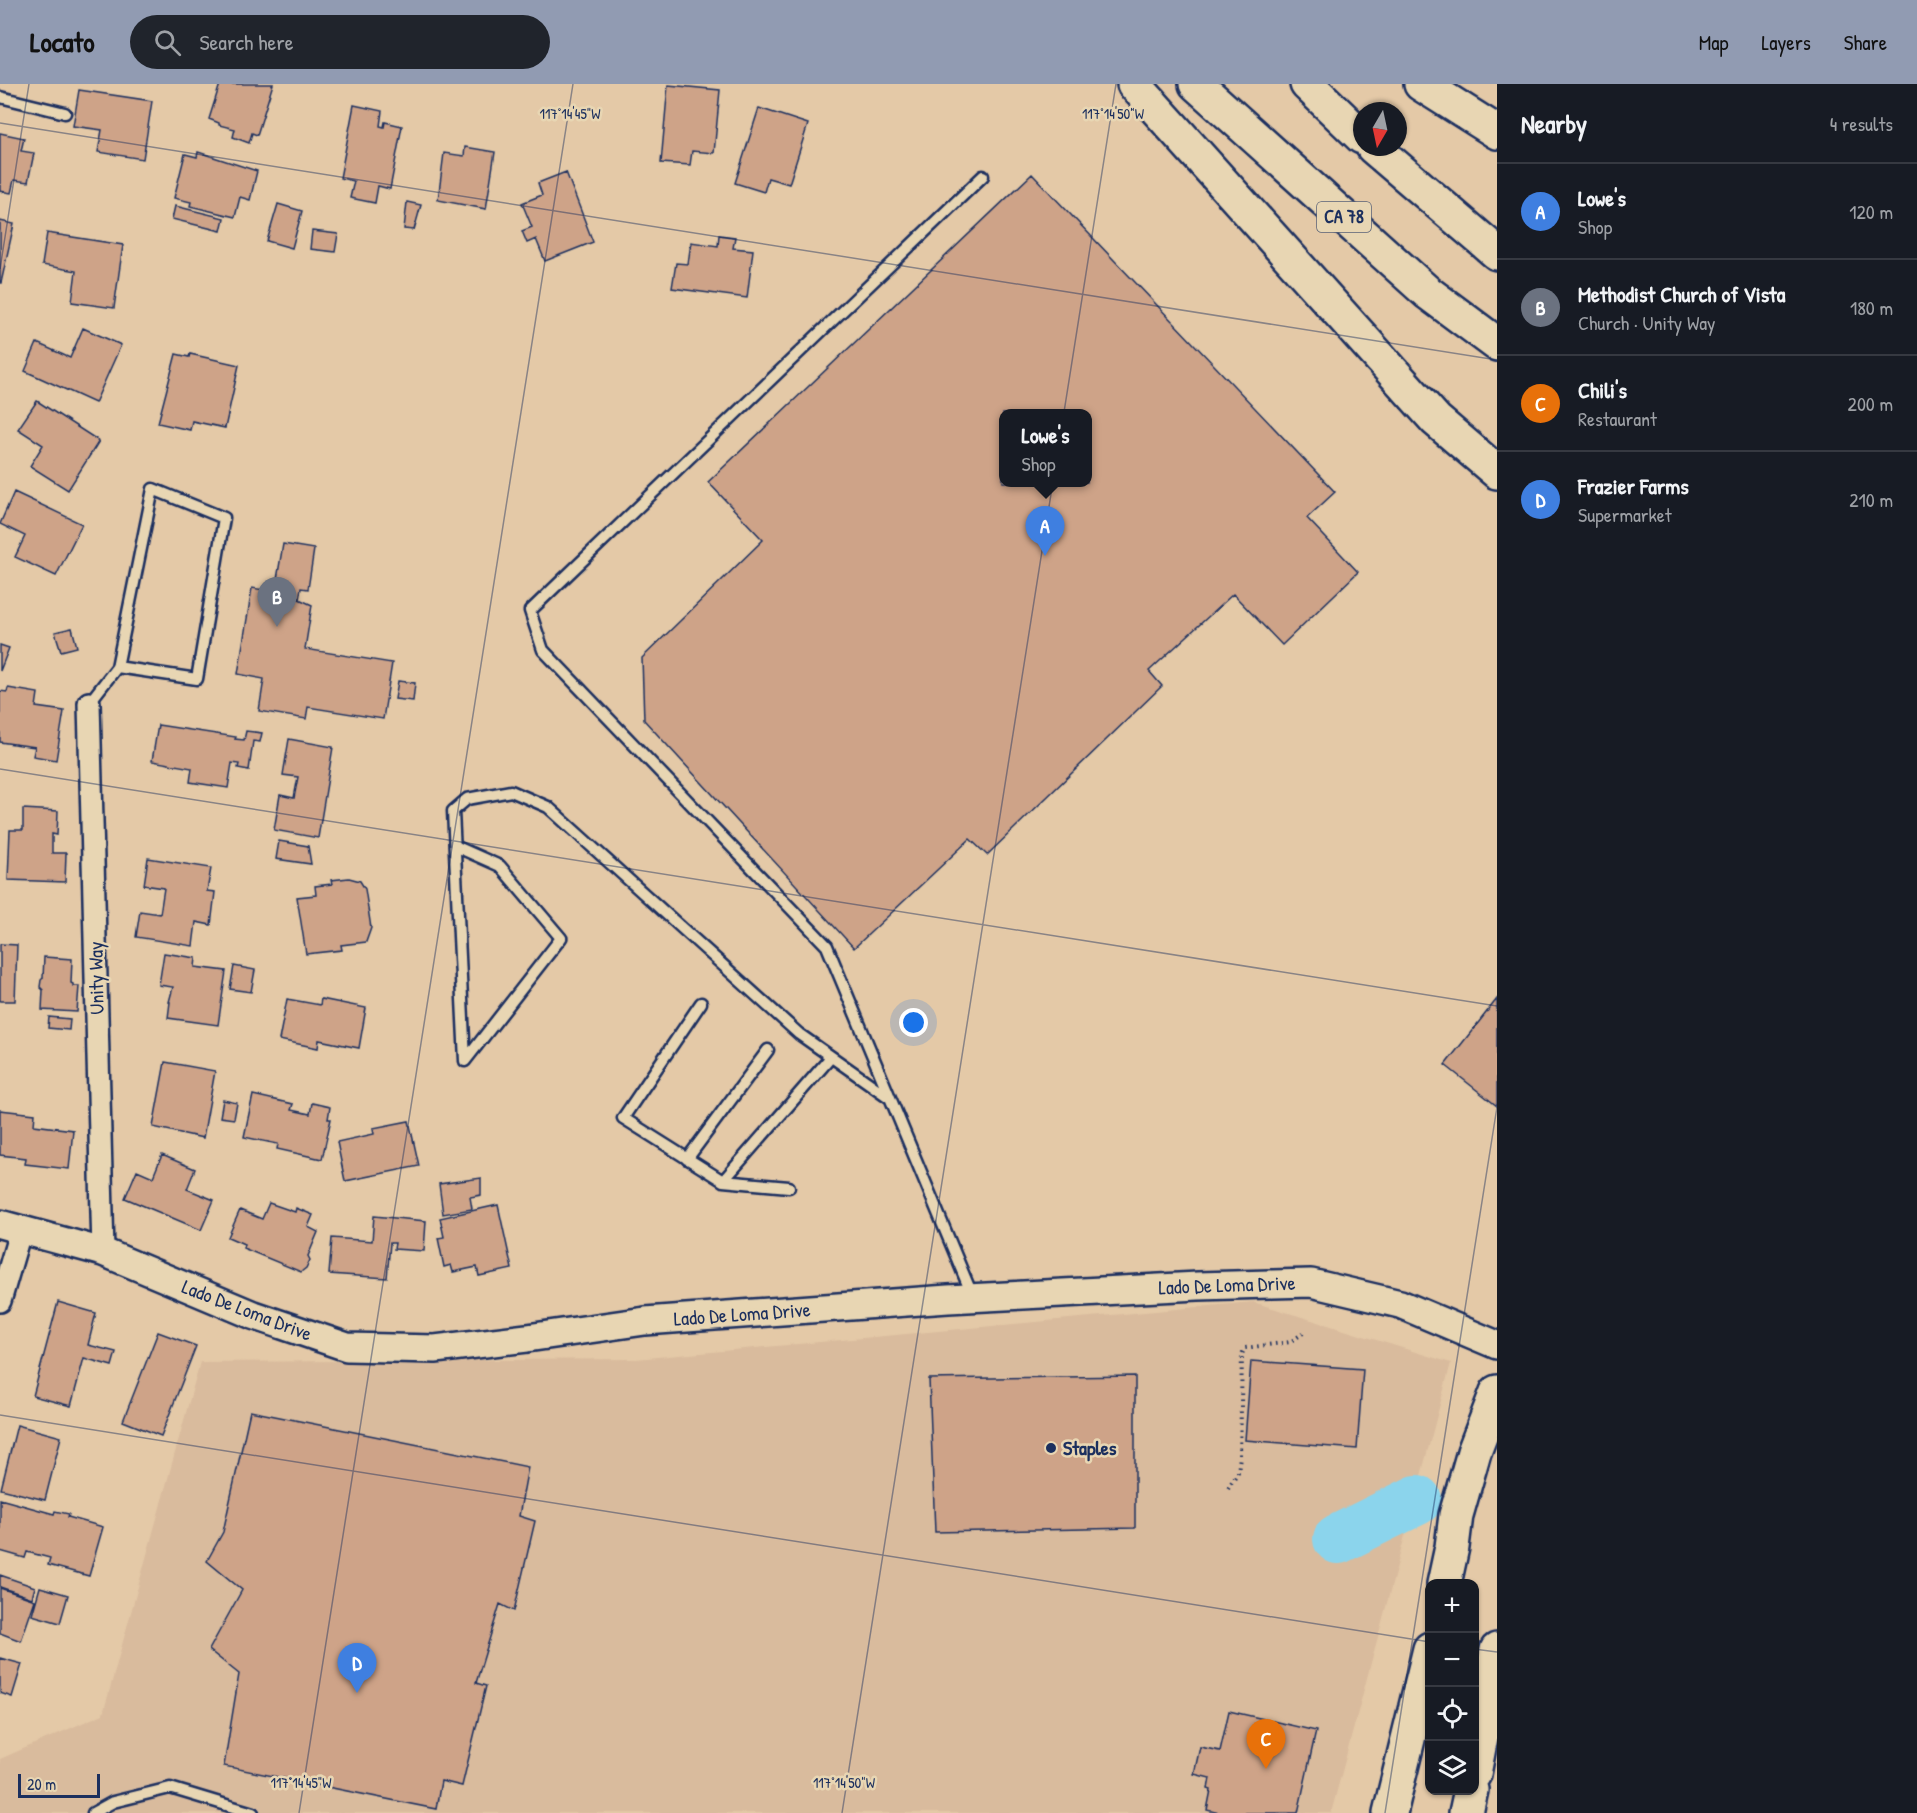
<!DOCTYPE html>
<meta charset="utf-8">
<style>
:root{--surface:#171b24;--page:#20242c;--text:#f1f3f6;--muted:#9ea1a6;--line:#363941;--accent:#919bb2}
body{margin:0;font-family:"Patrick Hand",sans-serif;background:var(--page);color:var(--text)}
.controls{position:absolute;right:18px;bottom:18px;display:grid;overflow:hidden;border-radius:12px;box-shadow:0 2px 4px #0004}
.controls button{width:54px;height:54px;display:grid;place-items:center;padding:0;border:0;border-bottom:2px solid var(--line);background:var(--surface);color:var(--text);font:30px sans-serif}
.compass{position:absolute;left:1353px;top:18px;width:54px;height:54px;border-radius:50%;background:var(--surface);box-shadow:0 2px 4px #0004;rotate:189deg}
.scale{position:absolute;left:18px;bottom:15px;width:82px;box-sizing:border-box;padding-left:6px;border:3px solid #1b2f5e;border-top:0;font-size:16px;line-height:21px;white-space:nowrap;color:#1b2f5e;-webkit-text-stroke:4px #e8d6b3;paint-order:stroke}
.you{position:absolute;left:914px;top:939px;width:21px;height:21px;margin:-15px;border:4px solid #fff;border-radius:50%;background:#1a73e8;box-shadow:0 0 0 9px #1a73e833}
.badge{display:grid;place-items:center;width:39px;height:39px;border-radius:50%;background:var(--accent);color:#fff;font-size:20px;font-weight:700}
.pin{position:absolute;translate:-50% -50px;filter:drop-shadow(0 2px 3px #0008)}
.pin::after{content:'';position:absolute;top:32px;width:21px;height:18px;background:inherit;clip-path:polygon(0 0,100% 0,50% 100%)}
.popup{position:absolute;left:999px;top:325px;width:93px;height:78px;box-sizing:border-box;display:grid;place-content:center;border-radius:12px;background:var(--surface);filter:drop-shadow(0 2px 4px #0005);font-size:20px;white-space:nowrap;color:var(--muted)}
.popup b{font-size:22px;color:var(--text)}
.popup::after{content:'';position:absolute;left:50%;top:100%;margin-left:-12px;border:12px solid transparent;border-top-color:var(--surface)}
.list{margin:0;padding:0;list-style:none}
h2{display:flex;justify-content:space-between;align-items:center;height:78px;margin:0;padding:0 24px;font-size:26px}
h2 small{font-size:20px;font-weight:400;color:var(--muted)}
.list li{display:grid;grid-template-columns:39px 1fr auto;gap:18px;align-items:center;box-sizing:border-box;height:96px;padding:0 24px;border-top:2px solid var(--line)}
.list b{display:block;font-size:22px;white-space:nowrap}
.list p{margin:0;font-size:20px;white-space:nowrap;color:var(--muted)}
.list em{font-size:20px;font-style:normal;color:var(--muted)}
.icon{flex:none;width:33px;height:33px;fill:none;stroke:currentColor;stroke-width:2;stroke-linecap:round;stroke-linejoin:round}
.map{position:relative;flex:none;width:1497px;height:1729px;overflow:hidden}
header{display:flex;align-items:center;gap:36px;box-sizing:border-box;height:84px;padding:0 30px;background:var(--accent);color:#111}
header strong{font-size:28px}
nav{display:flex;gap:33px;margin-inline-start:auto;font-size:21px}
.search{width:420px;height:54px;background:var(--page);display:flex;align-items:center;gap:15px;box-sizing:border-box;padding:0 21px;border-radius:33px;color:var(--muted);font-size:22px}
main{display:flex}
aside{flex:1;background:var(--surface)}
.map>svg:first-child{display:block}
.built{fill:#d9bb9d}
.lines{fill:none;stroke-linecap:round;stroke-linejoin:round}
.river{stroke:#8bd4ec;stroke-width:50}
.building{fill:#cea388;stroke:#1b2f5e;stroke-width:1.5;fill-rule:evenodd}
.service-casing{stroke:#1b2f5e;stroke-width:15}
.minor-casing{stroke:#1b2f5e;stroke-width:26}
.tertiary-casing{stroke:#1b2f5e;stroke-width:32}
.primary-casing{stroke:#1b2f5e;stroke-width:38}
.motorway-casing{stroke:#1b2f5e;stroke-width:38}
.path{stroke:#1b2f5e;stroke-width:4;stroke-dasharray:1.5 4.5;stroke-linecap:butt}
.service{stroke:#e8d6b3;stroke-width:10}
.minor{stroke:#e8d6b3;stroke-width:21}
.tertiary{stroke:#e8d6b3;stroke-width:27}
.primary{stroke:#e8d6b3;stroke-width:33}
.motorway{stroke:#e8d6b3;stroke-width:33}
.ticks{fill:none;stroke:#1b2f5e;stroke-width:1.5;stroke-opacity:0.45}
.poi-dot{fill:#1b2f5e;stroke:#e8d6b3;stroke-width:2}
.labels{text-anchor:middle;stroke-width:5;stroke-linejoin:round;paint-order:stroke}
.shield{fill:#e8d6b3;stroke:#586178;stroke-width:1.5}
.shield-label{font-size:18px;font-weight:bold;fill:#1b2f5e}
.street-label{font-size:20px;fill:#1b2f5e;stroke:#e8d6b3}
.poi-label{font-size:20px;font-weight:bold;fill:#1b2f5e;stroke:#e8d6b3;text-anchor:start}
.ticks-label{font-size:15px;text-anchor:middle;fill:#1b2f5e;stroke:#e8d6b3;stroke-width:5;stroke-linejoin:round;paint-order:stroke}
</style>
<header>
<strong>Locato</strong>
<div class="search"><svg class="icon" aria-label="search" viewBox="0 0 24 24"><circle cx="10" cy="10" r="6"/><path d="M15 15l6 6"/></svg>Search here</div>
<nav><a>Map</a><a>Layers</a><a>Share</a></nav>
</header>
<main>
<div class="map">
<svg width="1497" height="1729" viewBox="0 0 1497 1729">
<rect width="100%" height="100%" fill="#e4c9a7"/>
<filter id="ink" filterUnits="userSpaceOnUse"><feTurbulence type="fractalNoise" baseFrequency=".0167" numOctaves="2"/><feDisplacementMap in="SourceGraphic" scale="12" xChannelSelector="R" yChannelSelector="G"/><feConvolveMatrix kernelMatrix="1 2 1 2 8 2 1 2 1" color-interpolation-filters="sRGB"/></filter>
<g filter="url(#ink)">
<path class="built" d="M 1253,1218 L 1451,1279 L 1331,1729 L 0,1729 L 0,1675 L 103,1630 L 200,1278 L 636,1275 Z"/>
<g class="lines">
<path class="river" d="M 1338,1455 L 1417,1416"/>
</g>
<path class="building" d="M 220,0 L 273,0 L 257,51 L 252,49 L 249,59 L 233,53 L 235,45 L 219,41 L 219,39 L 209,35 Z
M 668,1 L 720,6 L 714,69 L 692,67 L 690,81 L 661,79 Z
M 79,6 L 152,17 L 143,75 L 98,68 L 102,46 L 73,42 Z
M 354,21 L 382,27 L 380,42 L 384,43 L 385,38 L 402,42 L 390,105 L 378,102 L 375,119 L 350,114 L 354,97 L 340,94 Z
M 759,24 L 808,40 L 789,100 L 768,94 L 764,108 L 735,99 Z
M 0,49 L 24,54 L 21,67 L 34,69 L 28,98 L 14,96 L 11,109 L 0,107 Z
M 465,63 L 495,68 L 486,125 L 438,116 L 444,69 L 464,72 Z
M 198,68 L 257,87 L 250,116 L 240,113 L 235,133 L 190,122 L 191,118 L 174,114 L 185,70 L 197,73 Z
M 566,88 L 593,158 L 545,177 L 536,155 L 527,159 L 522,147 L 532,143 L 522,119 L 542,111 L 538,99 Z
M 1032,90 L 1335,408 L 1307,434 L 1358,488 L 1282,561 L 1233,510 L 1149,587 L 1162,602 L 987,771 L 970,755 L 854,864 L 644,636 L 642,574 L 763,456 L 708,398 ZM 1003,330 L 1087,330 L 1087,398 L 1003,398 Z
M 407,118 L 421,121 L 414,146 L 404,145 Z
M 278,120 L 302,127 L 292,164 L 267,157 Z
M 175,122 L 224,134 L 221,147 L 172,135 Z
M 0,137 L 14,140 L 1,199 L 0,199 Z
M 312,147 L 338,150 L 335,168 L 310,165 Z
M 47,149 L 123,161 L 114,224 L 72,218 L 76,187 L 42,181 Z
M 719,151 L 735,153 L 733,164 L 753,166 L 747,214 L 672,204 L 676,179 L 688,180 L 691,158 L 718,162 Z
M 83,244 L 121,261 L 95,319 L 25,287 L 37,259 L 70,274 Z
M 176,270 L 189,273 L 190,270 L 239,281 L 225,344 L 192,337 L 190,346 L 158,339 Z
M 37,317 L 99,357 L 68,406 L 30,382 L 43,361 L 18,345 Z
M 14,408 L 82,440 L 56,492 L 15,473 L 25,452 L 0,440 Z
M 283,460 L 314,465 L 308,505 L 301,504 L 299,515 L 312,521 L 305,565 L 392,579 L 383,635 L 308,623 L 306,635 L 259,627 L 264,595 L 238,590 L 252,504 L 282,509 L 283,502 L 276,501 Z
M 72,544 L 77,563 L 61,567 L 55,548 Z
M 0,561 L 9,564 L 0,587 Z
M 398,597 L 415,599 L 413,617 L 395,615 Z
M 8,604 L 38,609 L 36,623 L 64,627 L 56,676 L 33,672 L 35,663 L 0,658 L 0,607 L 7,608 Z
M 158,641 L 236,653 L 235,655 L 244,656 L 246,647 L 262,649 L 260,658 L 253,657 L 249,686 L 238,684 L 239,680 L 232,679 L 228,704 L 190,698 L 192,684 L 152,677 Z
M 289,655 L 333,663 L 318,754 L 274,746 L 280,711 L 294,714 L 298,693 L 283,691 Z
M 23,725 L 58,727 L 57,751 L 52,750 L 52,769 L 66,769 L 65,798 L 8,796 L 10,746 L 23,746 Z
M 279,757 L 308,762 L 311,780 L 276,775 Z
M 148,774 L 211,784 L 207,807 L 215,808 L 211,841 L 196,838 L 193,862 L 136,853 L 140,827 L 160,830 L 164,804 L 144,801 Z
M 349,794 L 360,797 L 365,805 L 371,844 L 366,858 L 341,861 L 342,866 L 306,870 L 297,813 L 316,811 L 315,802 L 332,800 L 331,796 Z
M 0,860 L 17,861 L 15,917 L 0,917 Z
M 164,869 L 196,874 L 195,883 L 226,887 L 218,941 L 168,934 L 170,918 L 169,918 L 173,903 L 159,901 Z
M 44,873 L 72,875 L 71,899 L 73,900 L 73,902 L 79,902 L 77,928 L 42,926 L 43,906 L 40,903 L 41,896 L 43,894 Z
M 234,882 L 255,886 L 251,908 L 230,905 Z
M 287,915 L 320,921 L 321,915 L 366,924 L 359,964 L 319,956 L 318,964 L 279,956 Z
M 1497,915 L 1497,1022 L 1445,981 Z
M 49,933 L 70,935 L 69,946 L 48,944 Z
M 165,978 L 215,987 L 203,1054 L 153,1043 Z
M 253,1011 L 293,1020 L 291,1026 L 310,1030 L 312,1019 L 330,1023 L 328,1035 L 331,1035 L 322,1075 L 277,1065 L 278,1060 L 244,1053 Z
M 223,1016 L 237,1019 L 234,1035 L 220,1033 Z
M 0,1026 L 35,1030 L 34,1041 L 73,1046 L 69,1085 L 25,1080 L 26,1074 L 0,1071 Z
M 409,1037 L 419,1082 L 345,1097 L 337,1058 L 374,1050 L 373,1044 Z
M 162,1071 L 195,1085 L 187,1105 L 214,1116 L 201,1146 L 125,1114 L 137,1086 L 153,1093 Z
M 481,1094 L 481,1111 L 470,1113 L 472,1125 L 443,1130 L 439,1100 Z
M 269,1119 L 295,1128 L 296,1124 L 313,1131 L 308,1143 L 318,1148 L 308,1172 L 310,1176 L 306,1184 L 301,1188 L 243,1164 L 244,1160 L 228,1153 L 240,1126 L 262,1135 Z
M 498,1121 L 512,1185 L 479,1192 L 477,1183 L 453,1188 L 451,1181 L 444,1183 L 438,1154 L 444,1153 L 440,1134 Z
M 374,1132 L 426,1137 L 424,1167 L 394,1165 L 395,1159 L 390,1159 L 387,1194 L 329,1190 L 332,1154 L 372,1157 Z
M 58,1218 L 96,1229 L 88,1261 L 116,1268 L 112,1282 L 84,1274 L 71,1322 L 33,1312 Z
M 158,1248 L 196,1262 L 161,1352 L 123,1337 Z
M 1251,1277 L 1363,1285 L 1357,1365 L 1245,1356 Z
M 1135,1292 L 1135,1444 L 935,1448 L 929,1295 Z
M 250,1327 L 528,1383 L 519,1432 L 535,1437 L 514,1527 L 500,1520 L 476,1599 L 486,1602 L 462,1702 L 441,1697 L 436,1725 L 224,1682 L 239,1590 L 209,1566 L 242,1506 L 207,1477 L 223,1448 Z
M 17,1341 L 61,1353 L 45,1416 L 1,1405 Z
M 0,1415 L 54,1430 L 55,1427 L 69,1430 L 68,1433 L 103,1443 L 89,1492 L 48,1481 L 50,1474 L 27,1468 L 25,1474 L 0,1467 Z
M 0,1491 L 35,1503 L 32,1514 L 0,1503 Z
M 40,1503 L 68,1511 L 60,1539 L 32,1531 Z
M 0,1504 L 35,1516 L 21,1557 L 0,1549 Z
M 0,1574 L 22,1580 L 12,1613 L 0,1609 Z
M 1229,1627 L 1316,1647 L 1298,1729 L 1219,1729 L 1207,1726 L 1211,1706 L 1208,1705 L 1210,1694 L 1194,1690 L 1200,1663 L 1220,1667 Z"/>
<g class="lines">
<g class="service-casing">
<path id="service" d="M 0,13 L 65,29
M 89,619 L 117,583 L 153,405 L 224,434 L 197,595 L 117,583
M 455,762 L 500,782 L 561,854 L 465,977
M 701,919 L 623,1034 L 723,1097 L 789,1103
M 465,977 L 453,727 L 467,715 L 511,707 L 548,723 L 799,950 L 890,1014
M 687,1075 L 768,966
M 723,1097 L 831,973
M 973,1213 L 827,862 L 543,566 L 530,527 L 983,92
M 93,1729 L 113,1718 L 170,1704 L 253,1729"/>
</g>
<g class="minor-casing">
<path id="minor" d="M 89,619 L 103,1168
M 0,1217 L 21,1145"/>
</g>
<g class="tertiary-casing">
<path id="tertiary" d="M 0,1140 L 103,1168 L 253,1231 L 347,1263 L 435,1265 L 527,1254 L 645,1237 L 948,1215 L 1198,1202 L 1311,1199 L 1400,1220 L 1497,1261"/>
</g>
<g class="primary-casing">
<path id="primary" d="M 1444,1500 L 1452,1463 L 1456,1431 L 1474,1368 L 1497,1308
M 1474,1690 L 1497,1566
M 1390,1729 L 1430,1565
M 1466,1729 L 1471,1706"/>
</g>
<g class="motorway-casing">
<path id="motorway" d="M 1134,0 L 1436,336 L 1497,388
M 1196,0 L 1427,208 L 1497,260
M 1307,0 L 1362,53
M 1421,0 L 1497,48
M 1373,63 L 1497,169"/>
</g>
<path class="path" d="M 1228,1404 L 1238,1388 L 1240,1372 L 1242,1270 L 1245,1264 L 1290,1258 L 1305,1248"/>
<use href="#service" class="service"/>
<use href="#minor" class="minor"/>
<use href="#tertiary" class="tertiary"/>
<use href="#primary" class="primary"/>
<use href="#motorway" class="motorway"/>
</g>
</g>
<path class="ticks" d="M 0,39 L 1497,276M 0,185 L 29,0M 0,685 L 1497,922M 0,1331 L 1430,1558M 1474,1565 L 1497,1568M 299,1729 L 573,0M 842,1729 L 1116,0M 1385,1729 L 1497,1023"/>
<circle class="poi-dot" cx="1051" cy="1364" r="6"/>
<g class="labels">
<rect class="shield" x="1317" y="118" width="54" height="30" rx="4.5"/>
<g class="shield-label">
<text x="1344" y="139">CA 78</text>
</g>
<g class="street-label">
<text transform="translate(96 894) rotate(-91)" y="7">Unity Way</text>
<text transform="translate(1227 1201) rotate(-2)" y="7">Lado De Loma Drive</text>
<text transform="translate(247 1226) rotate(21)" y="7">Lado De Loma Drive</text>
<text transform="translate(742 1230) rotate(-4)" y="7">Lado De Loma Drive</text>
</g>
<g class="poi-label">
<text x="1063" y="1371">Staples</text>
</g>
</g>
<g class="ticks-label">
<text x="570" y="35">117°14'45"W</text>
<text x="1113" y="35">117°14'50"W</text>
<text x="301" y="1704">117°14'45"W</text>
<text x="844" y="1704">117°14'50"W</text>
</g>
</svg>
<div class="controls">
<button>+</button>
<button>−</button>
<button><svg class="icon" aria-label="locate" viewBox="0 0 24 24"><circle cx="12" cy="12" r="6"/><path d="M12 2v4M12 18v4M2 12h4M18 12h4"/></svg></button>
<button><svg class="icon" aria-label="layers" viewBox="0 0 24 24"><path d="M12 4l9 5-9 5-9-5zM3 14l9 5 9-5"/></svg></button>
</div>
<svg class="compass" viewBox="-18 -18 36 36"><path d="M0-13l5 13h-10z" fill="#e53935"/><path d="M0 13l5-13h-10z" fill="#9ea1a6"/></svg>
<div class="scale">20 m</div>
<div class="you"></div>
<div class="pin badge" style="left:1045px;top:472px;background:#3f7fe0">A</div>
<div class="popup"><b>Lowe's</b>Shop</div>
<div class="pin badge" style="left:277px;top:543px;background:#6b7280">B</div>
<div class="pin badge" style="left:1266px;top:1685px;background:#e8710a">C</div>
<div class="pin badge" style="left:357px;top:1609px;background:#3f7fe0">D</div>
</div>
<aside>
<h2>Nearby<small>4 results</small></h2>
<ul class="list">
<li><span class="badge" style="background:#3f7fe0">A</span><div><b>Lowe's</b><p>Shop</p></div><em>120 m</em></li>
<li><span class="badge" style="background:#6b7280">B</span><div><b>Methodist Church of Vista</b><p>Church · Unity Way</p></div><em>180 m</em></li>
<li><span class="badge" style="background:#e8710a">C</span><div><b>Chili's</b><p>Restaurant</p></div><em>200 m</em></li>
<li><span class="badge" style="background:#3f7fe0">D</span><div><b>Frazier Farms</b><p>Supermarket</p></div><em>210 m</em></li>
</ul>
</aside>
</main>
